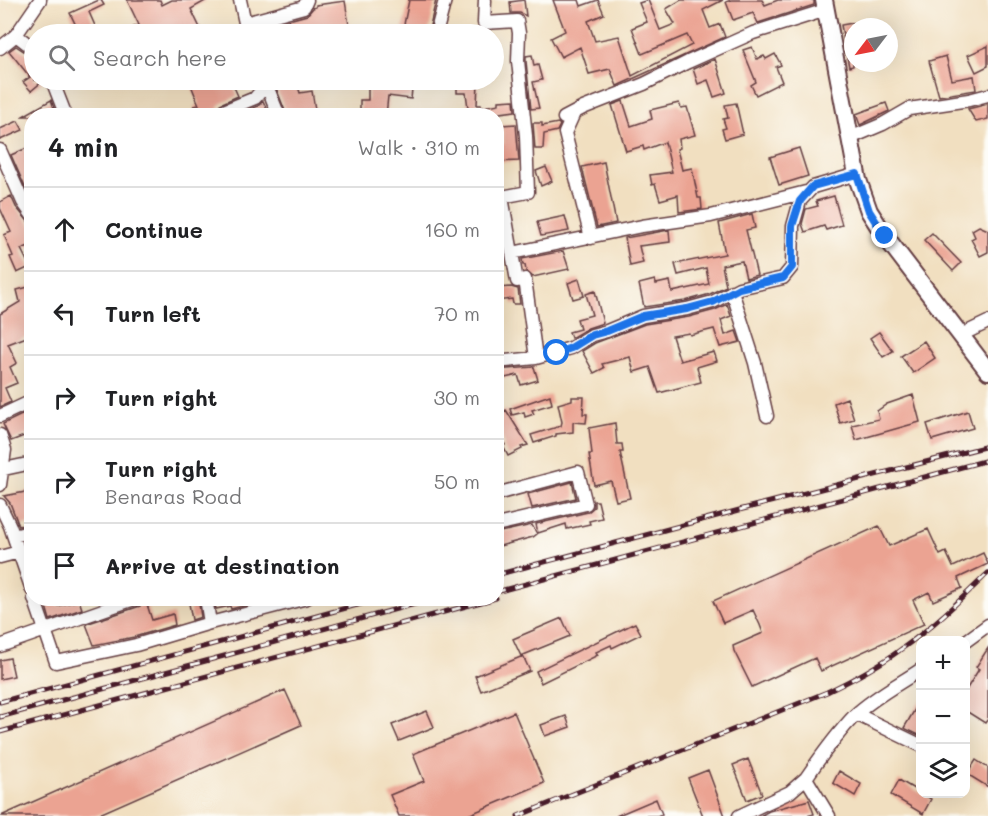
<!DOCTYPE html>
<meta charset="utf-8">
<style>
:root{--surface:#fff;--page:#f6f6f6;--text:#202124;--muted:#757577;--line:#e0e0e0}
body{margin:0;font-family:Mali,sans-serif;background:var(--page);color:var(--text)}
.controls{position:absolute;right:18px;bottom:18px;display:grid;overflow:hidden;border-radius:12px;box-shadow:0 6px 24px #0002}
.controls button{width:54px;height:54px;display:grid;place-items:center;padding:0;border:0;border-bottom:2px solid var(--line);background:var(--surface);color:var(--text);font:30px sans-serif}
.compass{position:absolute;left:844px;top:18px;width:54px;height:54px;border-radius:50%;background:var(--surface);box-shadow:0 6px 24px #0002;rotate:238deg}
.stop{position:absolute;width:18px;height:18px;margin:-14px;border:4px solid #1a73e8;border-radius:50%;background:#fff}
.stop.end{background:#1a73e8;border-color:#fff;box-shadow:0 2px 6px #0008}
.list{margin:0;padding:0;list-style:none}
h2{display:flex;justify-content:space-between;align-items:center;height:78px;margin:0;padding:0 24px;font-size:26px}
h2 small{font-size:20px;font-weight:400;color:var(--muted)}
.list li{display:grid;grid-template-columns:39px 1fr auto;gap:18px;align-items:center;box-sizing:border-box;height:84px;padding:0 24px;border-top:2px solid var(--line)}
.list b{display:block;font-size:22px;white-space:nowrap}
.list p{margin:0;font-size:20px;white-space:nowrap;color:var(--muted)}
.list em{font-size:20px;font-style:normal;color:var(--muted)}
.icon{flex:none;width:33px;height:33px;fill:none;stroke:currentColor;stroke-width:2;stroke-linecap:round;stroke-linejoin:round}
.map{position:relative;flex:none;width:988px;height:816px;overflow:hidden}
.search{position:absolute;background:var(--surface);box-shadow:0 6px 24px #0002;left:24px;top:24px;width:480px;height:66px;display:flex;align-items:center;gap:15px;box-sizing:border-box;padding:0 21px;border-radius:33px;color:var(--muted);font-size:22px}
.panel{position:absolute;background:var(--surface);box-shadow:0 6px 24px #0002;left:24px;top:108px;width:480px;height:498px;border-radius:24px}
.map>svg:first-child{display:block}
.building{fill:#eba392}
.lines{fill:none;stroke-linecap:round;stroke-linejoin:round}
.minor-casing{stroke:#633c41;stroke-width:15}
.secondary-casing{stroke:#633c41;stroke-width:20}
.minor{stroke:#fff;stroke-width:12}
.secondary{stroke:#fff;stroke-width:16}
.rail-casing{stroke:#4a1f2b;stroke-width:5}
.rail{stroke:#fdfcf7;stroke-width:3;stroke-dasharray:9;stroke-linecap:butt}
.route{stroke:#1a73e8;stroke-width:8}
</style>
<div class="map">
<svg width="988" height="816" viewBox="0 0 988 816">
<rect width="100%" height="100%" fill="#fdfcf7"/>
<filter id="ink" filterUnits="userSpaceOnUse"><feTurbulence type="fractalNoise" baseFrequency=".0167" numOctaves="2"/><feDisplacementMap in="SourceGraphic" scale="12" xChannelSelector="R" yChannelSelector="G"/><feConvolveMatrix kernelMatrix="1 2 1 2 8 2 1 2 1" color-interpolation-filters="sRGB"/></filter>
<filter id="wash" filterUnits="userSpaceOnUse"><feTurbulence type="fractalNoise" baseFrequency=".008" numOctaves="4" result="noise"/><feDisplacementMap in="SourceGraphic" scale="24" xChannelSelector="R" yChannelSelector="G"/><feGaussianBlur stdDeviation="1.35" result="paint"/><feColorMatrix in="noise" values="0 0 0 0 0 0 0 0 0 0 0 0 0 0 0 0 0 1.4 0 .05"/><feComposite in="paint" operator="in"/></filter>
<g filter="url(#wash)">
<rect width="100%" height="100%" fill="#f1dfc0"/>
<g id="blocks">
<path class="building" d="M 99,0 L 101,0 L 104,5 L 89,12 L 96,28 L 80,34 L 70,13 Z
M 127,0 L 160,0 L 162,5 L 172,0 L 207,0 L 191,9 L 203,34 L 170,34 L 167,28 L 152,34 L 117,34 L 139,25 Z
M 409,0 L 436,0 L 428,34 L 402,34 Z
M 524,0 L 526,16 L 520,13 L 511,13 L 510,2 Z
M 553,0 L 579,0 L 581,6 L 598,0 L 604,14 L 588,21 L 595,41 L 619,36 L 632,76 L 692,45 L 687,35 L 642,54 L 632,28 L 647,22 L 639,3 L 648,0 L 660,30 L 675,24 L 666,9 L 681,0 L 723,0 L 703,10 L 710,28 L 720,24 L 725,37 L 617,86 L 610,69 L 589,74 L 580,47 L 561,57 L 551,38 L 565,31 Z
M 731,0 L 762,0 L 765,5 L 778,0 L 814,0 L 814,5 L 758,23 L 753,13 L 733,20 L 726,2 Z
M 345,1 L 349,25 L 320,31 L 320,29 L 299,31 L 297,26 L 288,28 L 285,21 L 307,15 L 313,8 L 316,7 L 316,5 Z
M 853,23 L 853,66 L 849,67 L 841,25 Z
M 16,46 L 34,58 L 34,80 L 44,80 L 31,91 L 23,82 L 30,77 L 9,51 Z
M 988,46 L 988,66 L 976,72 L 968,55 Z
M 752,47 L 757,59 L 764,56 L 766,59 L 775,54 L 781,65 L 776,67 L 782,82 L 756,95 L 751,85 L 756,82 L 743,50 Z
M 532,55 L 534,66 L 538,65 L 542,80 L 533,82 L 539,108 L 531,109 L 526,61 L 526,56 Z
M 946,56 L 952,80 L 974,76 L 976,90 L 939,96 L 929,61 Z
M 715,59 L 726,93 L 714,97 L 708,80 L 698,84 L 693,69 Z
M 189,80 L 251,80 L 251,81 L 234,87 L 238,96 L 220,104 L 218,108 L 219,116 L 197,116 L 194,106 L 199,105 Z
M 273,80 L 296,80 L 300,93 L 312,91 L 316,116 L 306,116 L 306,111 L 295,116 L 287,116 Z
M 368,80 L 413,80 L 411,99 L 388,96 L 386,116 L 360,116 L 360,100 L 368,100 Z
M 457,81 L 478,82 L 477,105 L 481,105 L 482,114 L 469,115 L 466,93 L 457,93 Z
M 51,100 L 57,116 L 23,116 Z
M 514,100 L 515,111 L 485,115 L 483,107 L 499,104 L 499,101 Z
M 263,101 L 270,116 L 235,116 L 258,106 Z
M 623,101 L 631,126 L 652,119 L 650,110 L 679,103 L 681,108 L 687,107 L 695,135 L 679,139 L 680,148 L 677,149 L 682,170 L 692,168 L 698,198 L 701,198 L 702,209 L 679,212 L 678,195 L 660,200 L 655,184 L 652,185 L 650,175 L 672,172 L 665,142 L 644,150 L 643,146 L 626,151 L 612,105 Z
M 736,103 L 743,134 L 725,139 L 722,129 L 726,128 L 723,119 L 728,118 L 725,105 Z
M 886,103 L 889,111 L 860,125 L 856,114 Z
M 988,104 L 988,119 L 976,122 L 968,109 Z
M 18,121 L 23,130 L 0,140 L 0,129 Z
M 533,123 L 542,123 L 542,126 L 558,123 L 560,125 L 557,131 L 544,134 L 543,149 L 535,149 Z
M 516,124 L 519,161 L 496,162 L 496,144 L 504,143 L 501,125 Z
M 32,146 L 32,192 L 28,194 L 11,155 Z
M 799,148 L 808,176 L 779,185 L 770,157 Z
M 604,162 L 616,223 L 597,227 L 582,167 Z
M 546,167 L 552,181 L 541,186 L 536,171 Z
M 11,196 L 16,207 L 32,226 L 32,245 L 21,249 L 30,267 L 17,273 L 10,257 L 13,256 L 4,235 L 11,232 L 0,208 L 0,202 Z
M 834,196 L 842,225 L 826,230 L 824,226 L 805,232 L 802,224 L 806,209 L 818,206 L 816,201 Z
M 752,214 L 755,228 L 746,230 L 757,275 L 746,278 L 742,261 L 722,265 L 726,286 L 710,294 L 685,301 L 644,307 L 639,284 L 655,280 L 656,284 L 670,281 L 672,292 L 709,284 L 706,268 L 678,275 L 675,264 L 725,254 L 719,223 Z
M 565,216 L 569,231 L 541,236 L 537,222 Z
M 979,226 L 988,230 L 988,252 L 980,256 L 971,239 L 975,237 L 972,230 Z
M 669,230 L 670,242 L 639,246 L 643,263 L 630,266 L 625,238 Z
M 932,233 L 961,263 L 953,271 L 924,240 Z
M 563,251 L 569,269 L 533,277 L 526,271 L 525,265 L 523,265 L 522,259 Z
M 579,279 L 584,296 L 573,299 L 568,283 Z
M 32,286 L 32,335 L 8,344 L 17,363 L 10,367 L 17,383 L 5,388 L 11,402 L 0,407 L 0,314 L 20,302 L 17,290 Z
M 511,287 L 518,289 L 520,304 L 513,304 L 512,299 L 496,301 L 496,288 Z
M 595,291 L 603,323 L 588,328 L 571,338 L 569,332 L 580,329 L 577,319 L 592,315 L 586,294 Z
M 727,304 L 731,316 L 721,320 L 725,335 L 736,331 L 740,342 L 720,347 L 714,329 L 690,335 L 689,333 L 672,336 L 680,361 L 714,352 L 717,361 L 697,367 L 701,382 L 659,393 L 650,367 L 634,372 L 630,357 L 602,364 L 604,368 L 594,373 L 582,351 L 595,343 L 645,324 L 689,317 L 715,310 Z
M 879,332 L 893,351 L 883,357 L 870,338 Z
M 924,341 L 935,358 L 913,373 L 901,356 Z
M 534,367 L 538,380 L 521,385 L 518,375 L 496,380 L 496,370 Z
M 550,395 L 552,404 L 532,410 L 534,414 L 525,417 L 524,412 L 512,415 L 510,409 Z
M 913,395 L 920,422 L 856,440 L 852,425 L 879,419 L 877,411 L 887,404 Z
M 572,397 L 584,397 L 583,414 L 587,414 L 586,423 L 573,422 L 573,432 L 556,434 L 556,436 L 534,443 L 531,435 L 561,426 L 562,422 L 558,404 L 572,400 Z
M 847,398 L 854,419 L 840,423 L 834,403 Z
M 32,410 L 32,433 L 11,441 L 3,424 Z
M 506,410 L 528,445 L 521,447 L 522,449 L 508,456 L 503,446 L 505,445 L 500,433 L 502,432 L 497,424 L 501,421 L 498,415 Z
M 968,411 L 973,428 L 932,440 L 927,424 Z
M 615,423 L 617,444 L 622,444 L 623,452 L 620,452 L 630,498 L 616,501 L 611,481 L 594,485 L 589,454 L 592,454 L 589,428 Z
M 572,482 L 576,498 L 532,508 L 528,494 Z
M 31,491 L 32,523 L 19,526 L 10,503 L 4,496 Z
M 594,501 L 598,501 L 602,518 L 589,521 L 590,524 L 567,529 L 566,524 L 538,533 L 536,524 L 588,512 L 594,507 Z
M 532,525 L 537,534 L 533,537 L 496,547 L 496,533 Z
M 879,526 L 889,546 L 928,529 L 940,555 L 946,552 L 953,567 L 983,553 L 988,564 L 958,578 L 962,588 L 933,601 L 929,592 L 913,600 L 924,624 L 821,671 L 815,658 L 752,687 L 734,651 L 733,646 L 763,633 L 760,625 L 753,610 L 723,623 L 713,601 Z
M 145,598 L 152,620 L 173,614 L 175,625 L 134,637 L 94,645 L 86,624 L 140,606 Z
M 188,598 L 198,598 L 201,617 L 192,620 Z
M 214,598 L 266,598 L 266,600 L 231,609 L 230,606 L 216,609 Z
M 55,599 L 58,606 L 79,600 L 82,609 L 50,620 L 45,603 Z
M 562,618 L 570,636 L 521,656 L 513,639 Z
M 635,623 L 641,634 L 612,648 L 611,645 L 596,652 L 598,655 L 541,683 L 536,671 Z
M 988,648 L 988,719 L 985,723 L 966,711 L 966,690 L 979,669 L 976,667 Z
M 523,656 L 530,671 L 481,691 L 475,676 Z
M 10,658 L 14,676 L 0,679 L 0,660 Z
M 285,690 L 301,725 L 95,816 L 1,816 Z
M 921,699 L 921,736 L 904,728 Z
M 427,711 L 434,727 L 399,741 L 392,725 Z
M 514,712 L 544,783 L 466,816 L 399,816 L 390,795 L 424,781 L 413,754 Z
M 566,716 L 570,727 L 545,736 L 541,725 Z
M 748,759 L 762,794 L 747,800 L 733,765 Z
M 976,760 L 988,768 L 988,787 L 967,774 Z
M 708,770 L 725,816 L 703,816 L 688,778 Z
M 839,771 L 861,784 L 855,796 L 833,783 Z
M 899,780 L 931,799 L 923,814 L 891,795 Z
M 656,799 L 662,814 L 657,816 L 616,816 Z
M 809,800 L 814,814 L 807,816 L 760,816 L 769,811 Z"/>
</g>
</g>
<g filter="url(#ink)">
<use href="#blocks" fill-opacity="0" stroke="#633c41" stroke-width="1.5"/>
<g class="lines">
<g class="minor-casing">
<path id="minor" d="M 240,0 L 245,23 L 304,7 L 307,0
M 485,0 L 484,23 L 517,21 L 519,33 L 518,61 L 526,136 L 528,192 L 496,198
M 436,34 L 445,0
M 16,35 L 34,49
M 0,48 L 16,35 L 40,0
M 52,80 L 66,116
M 265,81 L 279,116
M 574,113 L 565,133 L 591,238
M 227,116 L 226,110 L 255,98 L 266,85
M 564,118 L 583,108 L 644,84 L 688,62 L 753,33 L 826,10
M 850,138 L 883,124 L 909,109 L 969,100 L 988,95
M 0,150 L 23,202 L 32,215
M 502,197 L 517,281 L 525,279 L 536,358 L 571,348 L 592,335 L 607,331 L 643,316 L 687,309 L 713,302 L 739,288 L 783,278 L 792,267 L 793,226 L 800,201 L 813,187 L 857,174
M 512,253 L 642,226 L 711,216 L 806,192
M 732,291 L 755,363 L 767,416
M 961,335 L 988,322
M 496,362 L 536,358
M 0,416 L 32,401
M 0,435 L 5,450 L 0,485
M 4,469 L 32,463
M 496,494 L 578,472 L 586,504 L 496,525
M 0,505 L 10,526 L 32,590
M 14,536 L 32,531
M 0,557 L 19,552
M 34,598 L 56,662 L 136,645 L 210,623 L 307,598
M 206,598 L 210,623
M 966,641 L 988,625
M 0,646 L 137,598
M 856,714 L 920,745
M 806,778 C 821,756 837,734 855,715 C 874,697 899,684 920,670
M 739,816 L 790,792 L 806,778 L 829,816"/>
</g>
<g class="secondary-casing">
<path id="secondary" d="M 824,0 L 858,180 L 869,211 L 885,236 L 988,371"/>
</g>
<use href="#minor" class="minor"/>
<use href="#secondary" class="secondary"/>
<g class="rail-casing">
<path id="rail" d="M 496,575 L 743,509 L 988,446
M 496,592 L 988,460
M 0,702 L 383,598
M 0,717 L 437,598
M 0,732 L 496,598
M 518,816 L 827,692 C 852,680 877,667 900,650 C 932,628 960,600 988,573"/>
</g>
<use href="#rail" class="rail"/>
</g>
</g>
<g class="lines" filter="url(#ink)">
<path class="route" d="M 557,353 L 571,348 L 592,335 L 607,331 L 643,316 L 687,309 L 713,302 L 739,288 L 783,278 L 792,267 L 792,226 L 800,201 L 813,186 L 857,174 L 869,211 L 885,236"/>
</g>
</svg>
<div class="controls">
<button>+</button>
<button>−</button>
<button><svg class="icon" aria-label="layers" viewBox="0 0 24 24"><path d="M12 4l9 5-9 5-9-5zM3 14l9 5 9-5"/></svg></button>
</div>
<svg class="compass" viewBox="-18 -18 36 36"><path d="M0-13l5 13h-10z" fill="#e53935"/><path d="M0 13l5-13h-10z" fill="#757577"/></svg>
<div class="stop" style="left:557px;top:353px"></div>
<div class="stop end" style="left:885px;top:236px"></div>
<div class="search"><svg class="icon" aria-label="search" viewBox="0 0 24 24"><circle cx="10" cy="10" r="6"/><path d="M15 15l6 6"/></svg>Search here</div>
<section class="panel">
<h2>4 min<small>Walk · 310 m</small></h2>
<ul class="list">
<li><svg class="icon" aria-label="ahead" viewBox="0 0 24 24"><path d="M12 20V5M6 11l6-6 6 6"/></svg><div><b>Continue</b></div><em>160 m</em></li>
<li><svg class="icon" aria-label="left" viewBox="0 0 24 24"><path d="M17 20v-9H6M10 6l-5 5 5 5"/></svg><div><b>Turn left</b></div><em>70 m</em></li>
<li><svg class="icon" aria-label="right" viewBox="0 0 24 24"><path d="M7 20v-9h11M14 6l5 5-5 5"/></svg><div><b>Turn right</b></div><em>30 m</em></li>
<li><svg class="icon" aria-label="right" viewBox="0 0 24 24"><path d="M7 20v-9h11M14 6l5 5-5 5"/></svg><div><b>Turn right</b><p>Benaras Road</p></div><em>50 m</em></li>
<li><svg class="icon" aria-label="arrive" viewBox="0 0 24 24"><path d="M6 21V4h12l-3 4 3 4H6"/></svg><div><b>Arrive at destination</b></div></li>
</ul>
</section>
</div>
